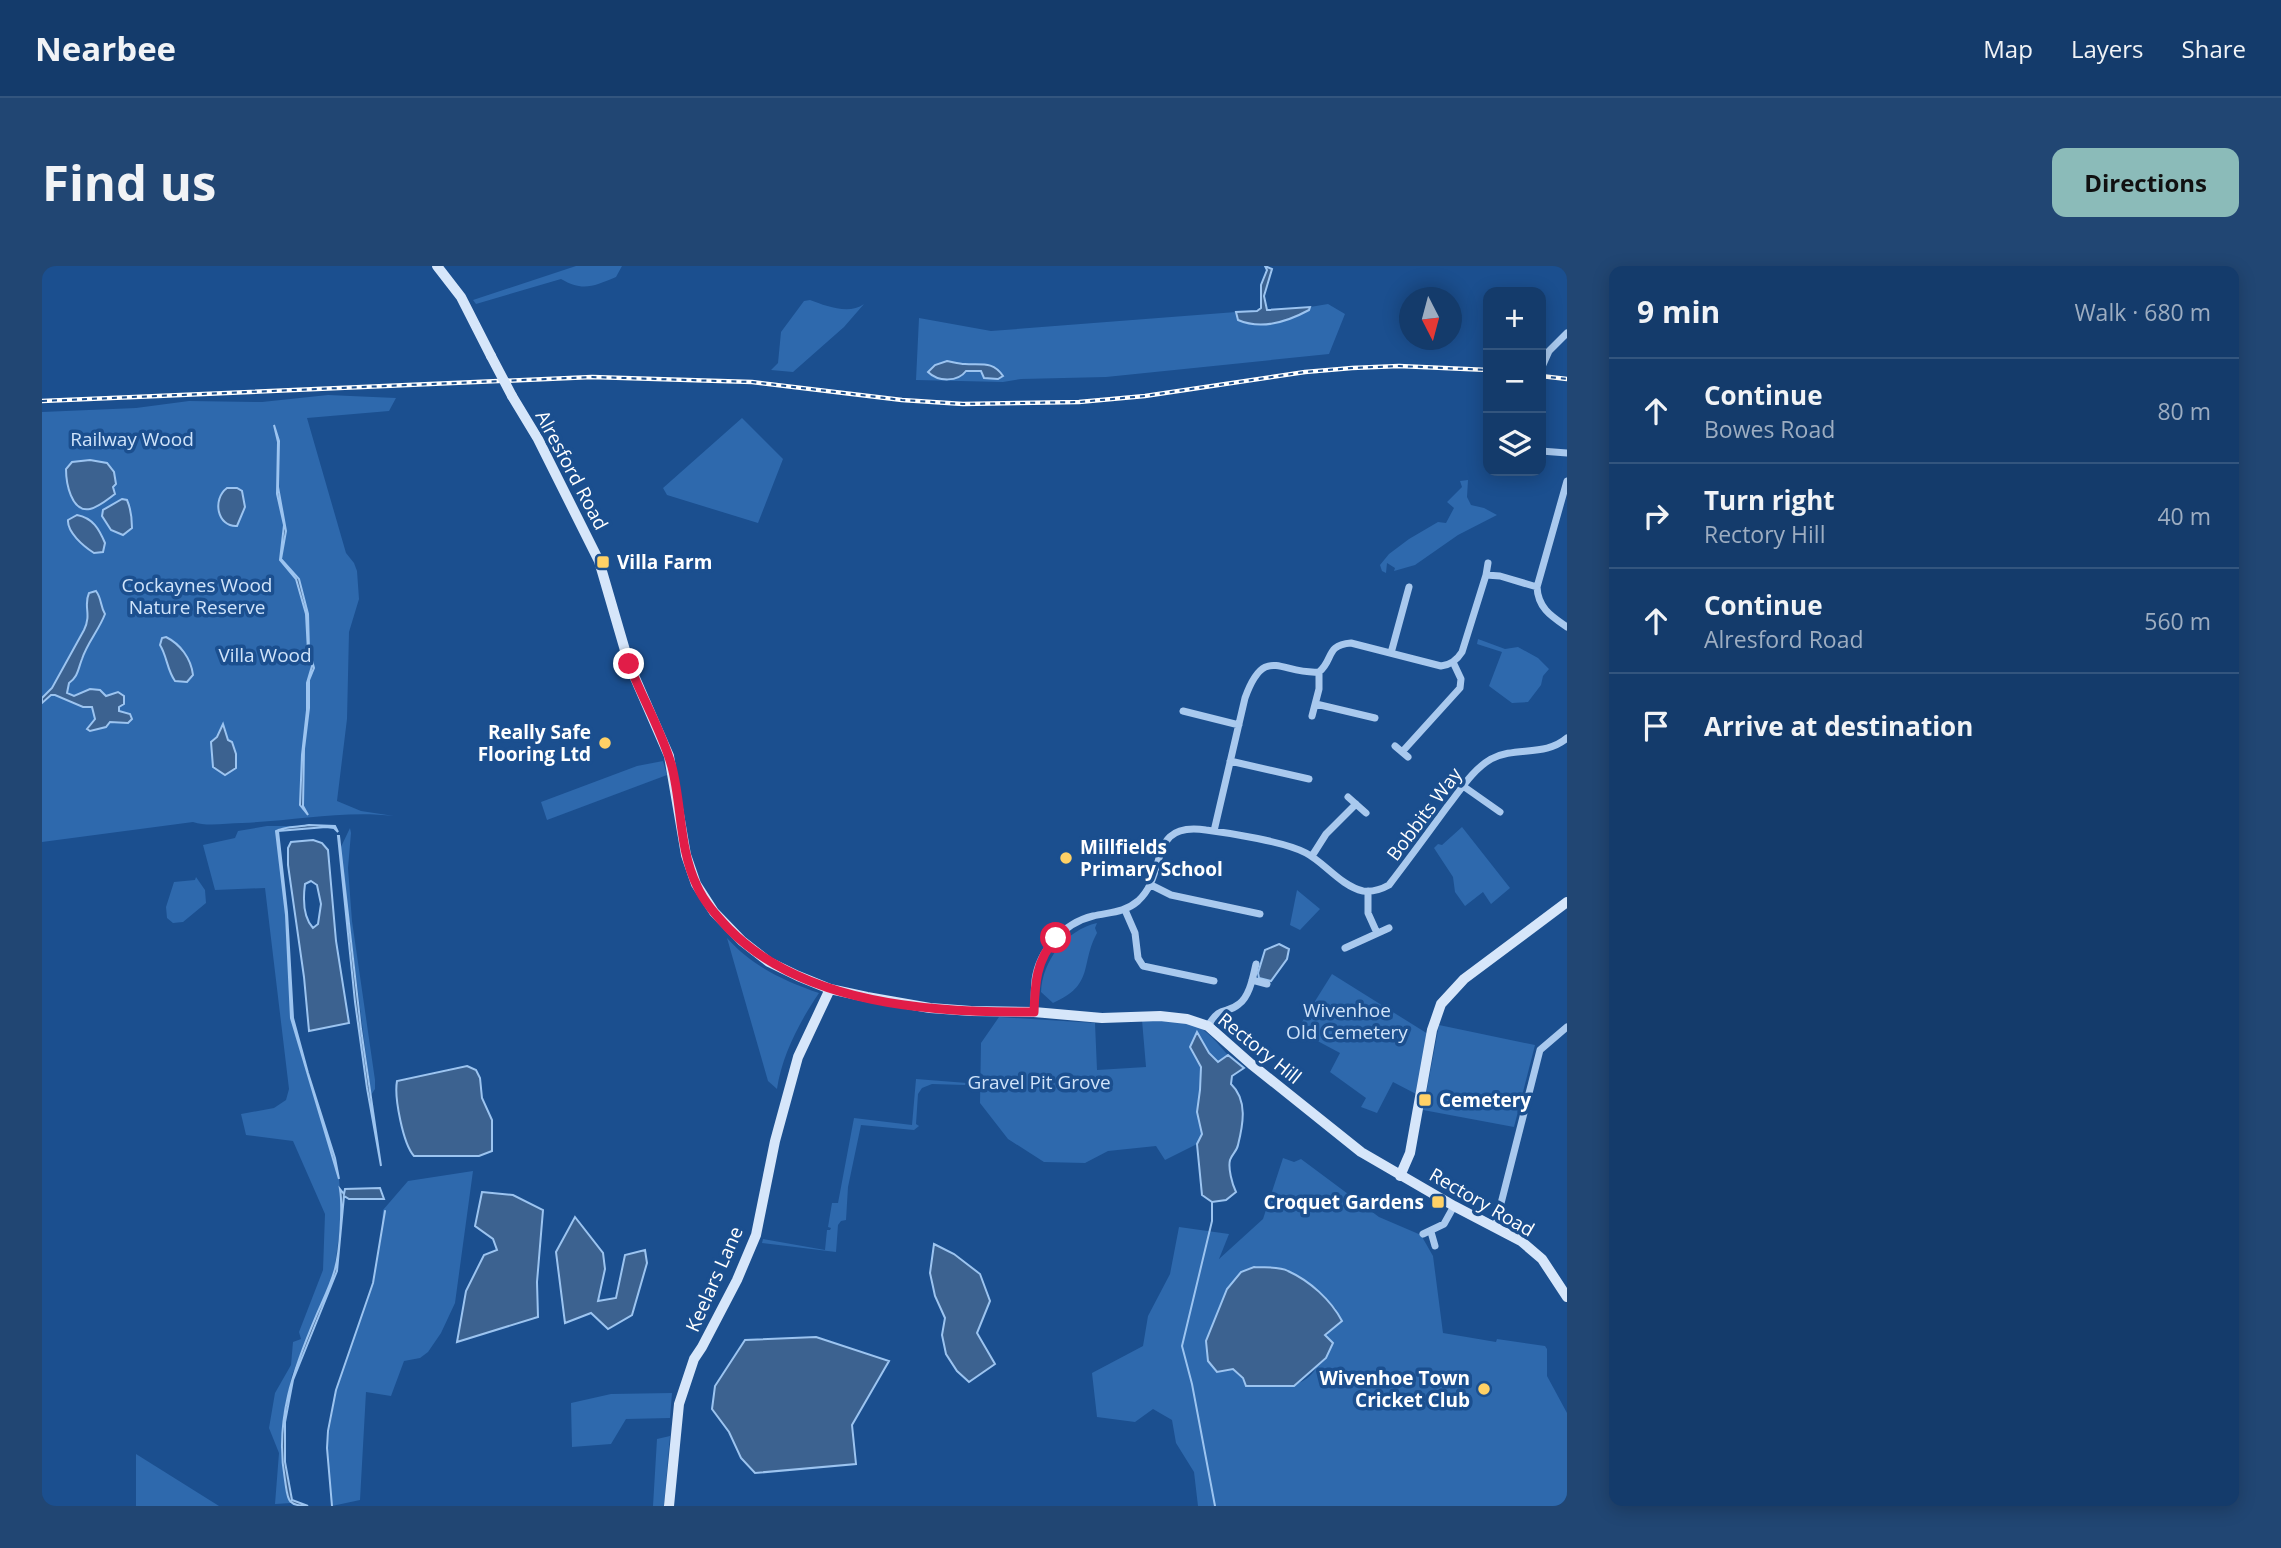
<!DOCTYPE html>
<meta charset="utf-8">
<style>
:root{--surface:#143b6b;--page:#214673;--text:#f1f3f6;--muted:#9dadc1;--line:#33557e;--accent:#8bbbb9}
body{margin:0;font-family:"Open Sans",sans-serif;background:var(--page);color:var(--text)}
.controls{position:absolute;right:21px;top:21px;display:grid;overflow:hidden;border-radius:14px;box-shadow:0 4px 18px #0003}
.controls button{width:63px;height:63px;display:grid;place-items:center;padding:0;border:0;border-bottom:2px solid var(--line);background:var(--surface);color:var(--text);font:35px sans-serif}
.compass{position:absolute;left:1357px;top:21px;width:63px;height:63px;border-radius:50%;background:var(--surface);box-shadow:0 4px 18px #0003;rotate:174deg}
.stop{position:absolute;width:21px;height:21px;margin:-16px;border:5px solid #e11d48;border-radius:50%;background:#fff}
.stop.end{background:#e11d48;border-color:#fff;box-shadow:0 2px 7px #0008}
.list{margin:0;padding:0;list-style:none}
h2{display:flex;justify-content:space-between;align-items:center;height:91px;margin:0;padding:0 28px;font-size:30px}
h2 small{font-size:23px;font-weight:400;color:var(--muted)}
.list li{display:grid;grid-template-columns:46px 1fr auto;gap:21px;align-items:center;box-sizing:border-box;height:105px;padding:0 28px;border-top:2px solid var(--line)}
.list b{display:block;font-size:26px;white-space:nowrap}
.list p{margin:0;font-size:23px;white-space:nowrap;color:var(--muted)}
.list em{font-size:23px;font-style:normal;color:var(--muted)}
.icon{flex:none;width:38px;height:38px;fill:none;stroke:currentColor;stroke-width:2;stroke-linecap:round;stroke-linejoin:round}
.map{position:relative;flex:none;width:1525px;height:1240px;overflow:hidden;border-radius:14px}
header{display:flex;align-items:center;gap:42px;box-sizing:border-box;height:98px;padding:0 35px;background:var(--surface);border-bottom:2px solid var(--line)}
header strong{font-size:33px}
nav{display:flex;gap:38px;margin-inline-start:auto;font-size:24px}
.intro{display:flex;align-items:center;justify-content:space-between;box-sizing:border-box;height:168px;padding:0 42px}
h1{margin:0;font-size:49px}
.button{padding:18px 32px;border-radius:14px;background:var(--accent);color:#111;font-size:24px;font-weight:700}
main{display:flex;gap:42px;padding:0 42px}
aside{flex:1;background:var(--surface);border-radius:14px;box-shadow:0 4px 18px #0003}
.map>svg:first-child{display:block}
.green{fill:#2e69ad;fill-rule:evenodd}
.water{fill:#3c6290;stroke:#9cc4f0;stroke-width:2;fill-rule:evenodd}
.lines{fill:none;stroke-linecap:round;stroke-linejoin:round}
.stream{stroke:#9cc4f0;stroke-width:2}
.street{stroke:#a9c9ee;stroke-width:7}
.secondary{stroke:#d6e6fa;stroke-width:10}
.rail-casing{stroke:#fff;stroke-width:4.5}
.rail{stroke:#1b4f8f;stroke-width:2;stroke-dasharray:5;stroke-linecap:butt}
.secondary-bridge{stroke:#d6e6fa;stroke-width:10}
.route{stroke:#e11d48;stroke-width:9}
.poi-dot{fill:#ffd166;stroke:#1b4f8f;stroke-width:2.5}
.labels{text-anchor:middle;stroke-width:7;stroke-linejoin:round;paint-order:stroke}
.park-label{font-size:19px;fill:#cfe3fa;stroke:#1b4f8f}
.street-label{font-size:19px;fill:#fff;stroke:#1b4f8f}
.poi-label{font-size:19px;font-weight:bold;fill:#fff;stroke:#1b4f8f;text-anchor:start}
</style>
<header>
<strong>Nearbee</strong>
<nav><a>Map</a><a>Layers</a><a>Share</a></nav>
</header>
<div class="intro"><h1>Find us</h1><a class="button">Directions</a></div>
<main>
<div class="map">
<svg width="1525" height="1240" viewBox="0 0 1525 1240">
<rect width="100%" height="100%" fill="#1b4f8f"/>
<path class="green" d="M 534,0 L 580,0 L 574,11 C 552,20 541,26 519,13 L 434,38 L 431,34 Z
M 768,34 C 784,40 807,49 822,38 L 802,61 L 751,106 L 729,104 L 736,97 L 739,66 L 762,35 Z
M 1286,38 L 1303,48 L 1287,88 L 1064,111 L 979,113 L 961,116 L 874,114 L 877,52 L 949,65 L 1194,46 L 1196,54 C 1215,62 1248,55 1267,44 L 1268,41 Z
M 286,129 L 354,132 L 347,145 L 265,152 L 304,287 L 312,297 L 315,305 L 317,333 L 307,366 L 305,453 L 295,535 L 319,545 L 352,550 C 302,544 250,555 200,557 C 184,557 166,561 151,556 L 0,576 L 0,146 L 94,142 L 147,135 L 220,136 Z
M 700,152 L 741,193 L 716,257 L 625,229 L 621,222 Z
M 1426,214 L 1425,231 L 1429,239 L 1442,242 L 1455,249 L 1416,269 L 1373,299 L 1352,305 L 1353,302 L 1345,297 L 1344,307 L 1340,305 L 1338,299 L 1347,288 L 1367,273 L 1396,256 L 1404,257 L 1412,242 L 1405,236 L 1420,221 L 1418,215 Z
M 1436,373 L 1463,383 L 1476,381 L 1496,392 L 1507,403 L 1501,410 L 1499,419 L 1486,436 L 1470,437 L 1447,420 L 1460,386 L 1435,378 Z
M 621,495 L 625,509 L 505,554 L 499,536 L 595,500 Z
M 225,560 L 263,560 L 260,562 L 238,562 L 234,566 L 244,649 L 249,752 L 297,913 L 300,947 L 292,1007 L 250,1109 L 241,1151 L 239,1179 L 241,1204 L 249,1237 L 233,1238 L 237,1187 L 227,1162 L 233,1127 L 249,1099 L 251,1076 L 259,1073 L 257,1066 L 281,1004 L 283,948 L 251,875 L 204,869 L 199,848 L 232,842 L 244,834 L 247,823 L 223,622 L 173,624 L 161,579 L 193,572 L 196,565 Z
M 1420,561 L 1468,622 L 1449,638 L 1441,626 L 1423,640 L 1413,626 L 1411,611 L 1392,582 L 1396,578 L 1400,579 Z
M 308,562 L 309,567 L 306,602 L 310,655 L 333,814 L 333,823 L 329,829 L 298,583 Z
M 154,611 L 163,624 L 164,637 L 141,656 L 131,657 L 125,652 L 124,641 L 132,616 L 153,614 Z
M 1255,624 L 1278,643 L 1258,664 L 1248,659 Z
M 1055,657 L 1053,662 L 1055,667 C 1038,698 1053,719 1011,737 L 999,726 C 1000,695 1024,664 1055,657 Z
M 685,672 C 710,700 742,715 777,727 C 758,755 740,789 735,823 L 726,815 Z
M 1290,708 L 1386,768 L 1376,829 L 1351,816 L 1335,847 L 1319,841 L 1324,832 L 1288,806 L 1298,787 L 1255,764 Z
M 957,751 L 1053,757 L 1055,804 L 1104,801 L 1100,754 C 1149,755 1153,750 1186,789 L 1176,796 L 1167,787 L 1155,767 L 1148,781 L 1159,801 L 1158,824 L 1155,846 L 1160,868 L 1155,878 L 1123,894 L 1114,880 L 1066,885 L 1043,897 L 1002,896 L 966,873 L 938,837 L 939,777 Z
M 1397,759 L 1493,779 L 1472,861 L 1381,844 Z
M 874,813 L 925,817 L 923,819 L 890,818 L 880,822 L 876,828 L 874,858 L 877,860 L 872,864 L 819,859 L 806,921 L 804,954 L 799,955 L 796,959 L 794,986 L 720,977 L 721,973 L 783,984 L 785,964 L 788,964 L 789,962 L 786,961 L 790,937 L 796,937 L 812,852 L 870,859 Z
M 1241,892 L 1252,896 L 1259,893 L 1337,951 L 1379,969 L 1391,990 L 1401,1067 L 1454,1076 L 1455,1073 L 1503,1080 L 1505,1083 L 1505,1110 L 1525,1147 L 1525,1240 L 1156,1240 L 1152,1206 L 1134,1177 L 1130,1154 L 1111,1143 L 1093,1156 L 1055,1151 L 1050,1107 L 1101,1080 L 1106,1050 L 1128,1008 L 1137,961 L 1187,968 L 1177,993 L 1221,953 ZM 1212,1001 L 1245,1004 L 1278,1026 L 1294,1043 L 1292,1060 C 1280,1072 1281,1084 1275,1100 C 1263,1126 1227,1121 1204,1120 L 1201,1112 L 1190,1102 Z
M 431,905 L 413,1037 L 399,1067 L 386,1086 L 378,1092 L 362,1095 L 349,1130 L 324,1126 L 318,1234 L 290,1240 L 285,1179 L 294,1124 L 331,1017 L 339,972 L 341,944 L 366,915 Z
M 630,1127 L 628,1152 L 584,1153 L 569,1178 L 530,1181 L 529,1137 L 569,1128 Z
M 628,1170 L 622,1240 L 611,1240 L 615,1173 Z
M 94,1188 L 177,1240 L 94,1240 Z"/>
<path class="water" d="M 1223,0 L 1230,3 L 1222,30 L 1225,44 L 1268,41 L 1267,44 C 1245,56 1219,64 1196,54 L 1194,46 L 1215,45 L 1219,42 L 1219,19 L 1225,4 Z
M 905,95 C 911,96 917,98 923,98 C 940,99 951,95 961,110 L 956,113 L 942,112 L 939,105 L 924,105 C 916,116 896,116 886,106 L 893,99 Z
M 232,159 L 237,175 L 236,221 L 244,265 L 239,293 L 257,313 L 266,348 L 267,383 L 272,402 L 267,414 L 267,442 L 262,483 L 261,540 L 266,549 L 258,539 L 260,489 L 265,444 L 265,417 L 270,400 L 266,385 L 264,348 L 254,313 L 238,294 L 242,259 L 235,228 L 236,176 Z
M 48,194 L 65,197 L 72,206 L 74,218 L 71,221 L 73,228 C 66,233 57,241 48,243 C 29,247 24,216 24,203 L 30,196 Z
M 185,222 L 195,222 L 200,225 L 203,241 L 195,260 C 175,261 170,233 185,222 Z
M 80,233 L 85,234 C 89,243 90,252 90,262 L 81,269 L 69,264 L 60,250 L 61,244 Z
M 35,249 C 51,252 57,263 63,277 L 61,286 L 52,287 C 41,280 25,266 26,254 Z
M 54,325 C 60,333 58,340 63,348 C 57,364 45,377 40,393 C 36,403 36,411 27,417 L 25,427 L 32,430 L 48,423 L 58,424 L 64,430 L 76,426 L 82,430 L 82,438 L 77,441 L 77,445 L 88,448 L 90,453 L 86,457 L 68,456 L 64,461 L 48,465 L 45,463 L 53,453 L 50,441 L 41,441 L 13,429 L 9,429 L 0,437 L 0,432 L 10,422 L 42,364 C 50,348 41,340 47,327 Z
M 124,371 C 138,378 149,392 151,409 L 145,416 L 133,415 C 125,404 125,390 118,379 L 120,372 Z
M 181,458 L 186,474 L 190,476 L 194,488 L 194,502 L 183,509 L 171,501 L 169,476 L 175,471 Z
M 267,559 L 293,560 L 296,566 L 292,562 L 284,561 L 236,565 L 245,646 L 251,752 L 266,807 L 293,892 L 297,913 L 249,752 L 244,649 L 234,565 C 242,560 258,561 267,559 Z
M 296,570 L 297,570 L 319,763 L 339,900 L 325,822 L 313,736 Z
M 271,574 L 280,577 L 286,584 L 294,675 L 307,757 L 267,765 L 262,711 L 246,599 L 246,582 L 249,576 ZM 269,615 L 275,619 L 279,638 L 276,658 L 271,662 C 261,651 261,633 263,618 Z
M 1237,678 L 1247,683 L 1245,693 L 1229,715 L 1217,712 L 1216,707 L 1223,684 Z
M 1155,766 L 1167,787 L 1176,796 L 1186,789 L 1202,802 L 1190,810 L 1189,818 C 1206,834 1201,859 1196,879 C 1195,885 1190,888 1188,894 C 1186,902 1190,918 1194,926 L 1184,934 L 1170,936 L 1160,929 L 1155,878 L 1160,868 L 1155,846 L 1158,824 L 1159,801 L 1148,781 Z
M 425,800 L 434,804 L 438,812 L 440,832 L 450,854 L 450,885 L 437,890 L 372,890 C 361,878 352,831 355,815 Z
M 338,922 L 342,933 L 307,933 L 302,930 L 295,1005 L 251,1114 L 243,1156 L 243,1196 L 250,1234 L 266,1240 C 244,1240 246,1233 243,1214 C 232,1154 252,1102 275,1048 C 281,1034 289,1018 293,1003 C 298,984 301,942 298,923 L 302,928 L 303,923 Z
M 440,926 L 471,929 L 501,944 L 495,1016 L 496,1051 L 415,1076 L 424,1025 L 442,989 L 455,984 L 451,973 L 433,960 Z
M 533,951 L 561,987 L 563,1003 L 556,1035 L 574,1032 L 583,989 L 603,984 L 605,997 L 590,1049 L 566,1063 L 549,1047 L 523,1057 L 514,986 Z
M 892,978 L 912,988 L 938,1008 L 948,1035 L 935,1067 L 953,1098 L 927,1116 L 915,1105 L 904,1088 L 900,1069 L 903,1052 L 893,1030 L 888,1007 Z
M 1212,1001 C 1223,1002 1237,1000 1246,1005 C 1268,1015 1289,1034 1300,1055 L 1283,1069 L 1291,1077 L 1284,1092 L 1252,1120 L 1204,1120 L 1201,1112 L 1191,1103 L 1175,1106 L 1166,1095 L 1164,1075 L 1185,1023 L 1199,1006 Z
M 774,1071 L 847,1095 L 810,1159 L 814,1198 L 713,1207 L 699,1192 L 687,1166 L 670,1143 L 673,1120 L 703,1074 Z"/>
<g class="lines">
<path class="stream" d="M 1170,936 L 1170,955 L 1140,1080 L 1150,1118 L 1173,1240
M 290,1240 L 285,1182 L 286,1165 L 294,1124 L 331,1017 L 343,945"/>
<path class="street" d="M 1499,103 L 1507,85 L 1525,67
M 1499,185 L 1525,187
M 1525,215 L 1495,321 C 1496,342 1509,350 1525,361
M 1444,309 L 1446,297
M 1349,387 L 1367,321
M 1274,438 L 1333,452
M 1141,445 L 1197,459
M 1270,450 L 1277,423 L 1277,406
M 1353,480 L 1366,491
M 1360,486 L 1418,422 L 1419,413 L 1411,396
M 1188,495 L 1267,513
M 1421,520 L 1458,546
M 1306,531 L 1324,547
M 1172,565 L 1203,432 C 1223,377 1239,409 1277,406 C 1292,394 1283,379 1309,377 L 1399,400 C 1409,399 1415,394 1420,386 L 1444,309 L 1458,310 L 1495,321
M 1270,590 L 1284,568 L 1314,538
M 1109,619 L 1129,629 L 1218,648
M 1326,625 L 1326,647 L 1335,667
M 1083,644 L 1093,667 L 1096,692 L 1101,700 L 1172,715
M 1303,682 L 1347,662
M 1210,714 L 1225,718
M 992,746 C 992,736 992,724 993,714 C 997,684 1022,657 1051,650 C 1068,646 1082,647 1096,635 C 1127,607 1104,555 1164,564 C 1188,567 1244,576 1264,587 C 1283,597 1299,620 1321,625 C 1330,626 1340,623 1347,619 C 1367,593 1386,567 1405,541 C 1418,525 1430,504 1449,493 C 1473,480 1503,491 1525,472
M 1166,760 C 1179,738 1184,749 1197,738 C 1208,730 1211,710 1214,698
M 1453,961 L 1498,784 L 1525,761
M 1389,966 L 1393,980
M 1381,968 L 1402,958 L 1412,940"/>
<path class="secondary" d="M 395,0 L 419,31 L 449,90
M 470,130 L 496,173 L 557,295 L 587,398 L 627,490 L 644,589 L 654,618 L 672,646 L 700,675 L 727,696 L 756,710 L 788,723 L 825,731 L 888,742 L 929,745 L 992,746 L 1060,752 L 1118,750 L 1145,753 L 1166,760 L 1209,798 L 1319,886 L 1412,940 L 1479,975 L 1500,993 L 1525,1031
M 1358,910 L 1368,887 L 1390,764 L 1399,738 L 1422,713 L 1525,636
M 627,1240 L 637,1138 L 652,1093 L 660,1081 L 695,1014 L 714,969 L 733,875 L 756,791 L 788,723"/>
<g class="rail-casing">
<path id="rail" d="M 1499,110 L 1525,113
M 0,135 L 550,111 L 710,116 L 860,134 L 921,138 L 976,137 L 1037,136 L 1103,130 L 1263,106 L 1310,102 L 1357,100 L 1446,104"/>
</g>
<use href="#rail" class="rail"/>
<path class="secondary-bridge" d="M 449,90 L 470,130"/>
</g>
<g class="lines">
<path class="route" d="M 587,398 C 600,432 620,465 630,501 C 640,540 637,583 655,620 C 662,636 675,650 687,663 C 762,739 891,747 992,746 C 993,718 994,694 1014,672"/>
</g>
<g class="poi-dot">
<rect x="554" y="289" width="14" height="14" rx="3.5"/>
<circle cx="563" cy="477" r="7"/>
<circle cx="1024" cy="592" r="7"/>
<rect x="1376" y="827" width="14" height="14" rx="3.5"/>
<rect x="1389" y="929" width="14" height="14" rx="3.5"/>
<circle cx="1442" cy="1123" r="7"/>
</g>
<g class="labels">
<g class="park-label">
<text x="90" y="180">Railway Wood</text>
<text x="155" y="326">Cockaynes Wood<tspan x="155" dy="22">Nature Reserve</tspan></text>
<text x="223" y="396">Villa Wood</text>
<text x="1305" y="751">Wivenhoe<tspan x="1305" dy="22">Old Cemetery</tspan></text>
<text x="997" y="823">Gravel Pit Grove</text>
</g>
<g class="street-label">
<text transform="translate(530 204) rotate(62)" y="7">Alresford Road</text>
<text transform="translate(1382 548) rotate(-53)" y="7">Bobbits Way</text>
<text transform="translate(1218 782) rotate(39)" y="7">Rectory Hill</text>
<text transform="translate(1440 936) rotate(30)" y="7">Rectory Road</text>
<text transform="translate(672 1013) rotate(-66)" y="7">Keelars Lane</text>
</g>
<g class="poi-label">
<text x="575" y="303">Villa Farm</text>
<text x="549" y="473" text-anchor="end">Really Safe<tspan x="549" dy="22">Flooring Ltd</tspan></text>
<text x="1038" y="588">Millfields<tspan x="1038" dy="22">Primary School</tspan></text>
<text x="1397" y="841">Cemetery</text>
<text x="1382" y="943" text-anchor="end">Croquet Gardens</text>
<text x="1428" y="1119" text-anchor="end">Wivenhoe Town<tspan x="1428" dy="22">Cricket Club</tspan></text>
</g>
</g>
</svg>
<div class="controls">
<button>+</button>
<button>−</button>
<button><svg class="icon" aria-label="layers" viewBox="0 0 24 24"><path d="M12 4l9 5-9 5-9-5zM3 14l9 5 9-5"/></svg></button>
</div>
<svg class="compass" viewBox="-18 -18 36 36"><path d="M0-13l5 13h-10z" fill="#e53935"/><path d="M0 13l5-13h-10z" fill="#9dadc1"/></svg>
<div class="stop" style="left:1014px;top:672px"></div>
<div class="stop end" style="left:587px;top:398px"></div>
</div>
<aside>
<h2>9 min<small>Walk · 680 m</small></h2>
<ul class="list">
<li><svg class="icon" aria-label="ahead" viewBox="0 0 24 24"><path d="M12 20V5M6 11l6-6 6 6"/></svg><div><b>Continue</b><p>Bowes Road</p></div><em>80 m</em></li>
<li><svg class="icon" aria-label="right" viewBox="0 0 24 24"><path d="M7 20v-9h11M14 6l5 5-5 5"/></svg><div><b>Turn right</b><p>Rectory Hill</p></div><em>40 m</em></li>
<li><svg class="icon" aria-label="ahead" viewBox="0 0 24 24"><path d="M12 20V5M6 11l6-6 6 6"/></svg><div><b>Continue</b><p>Alresford Road</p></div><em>560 m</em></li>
<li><svg class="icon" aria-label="arrive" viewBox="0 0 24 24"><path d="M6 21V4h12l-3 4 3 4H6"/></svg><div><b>Arrive at destination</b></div></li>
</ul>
</aside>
</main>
